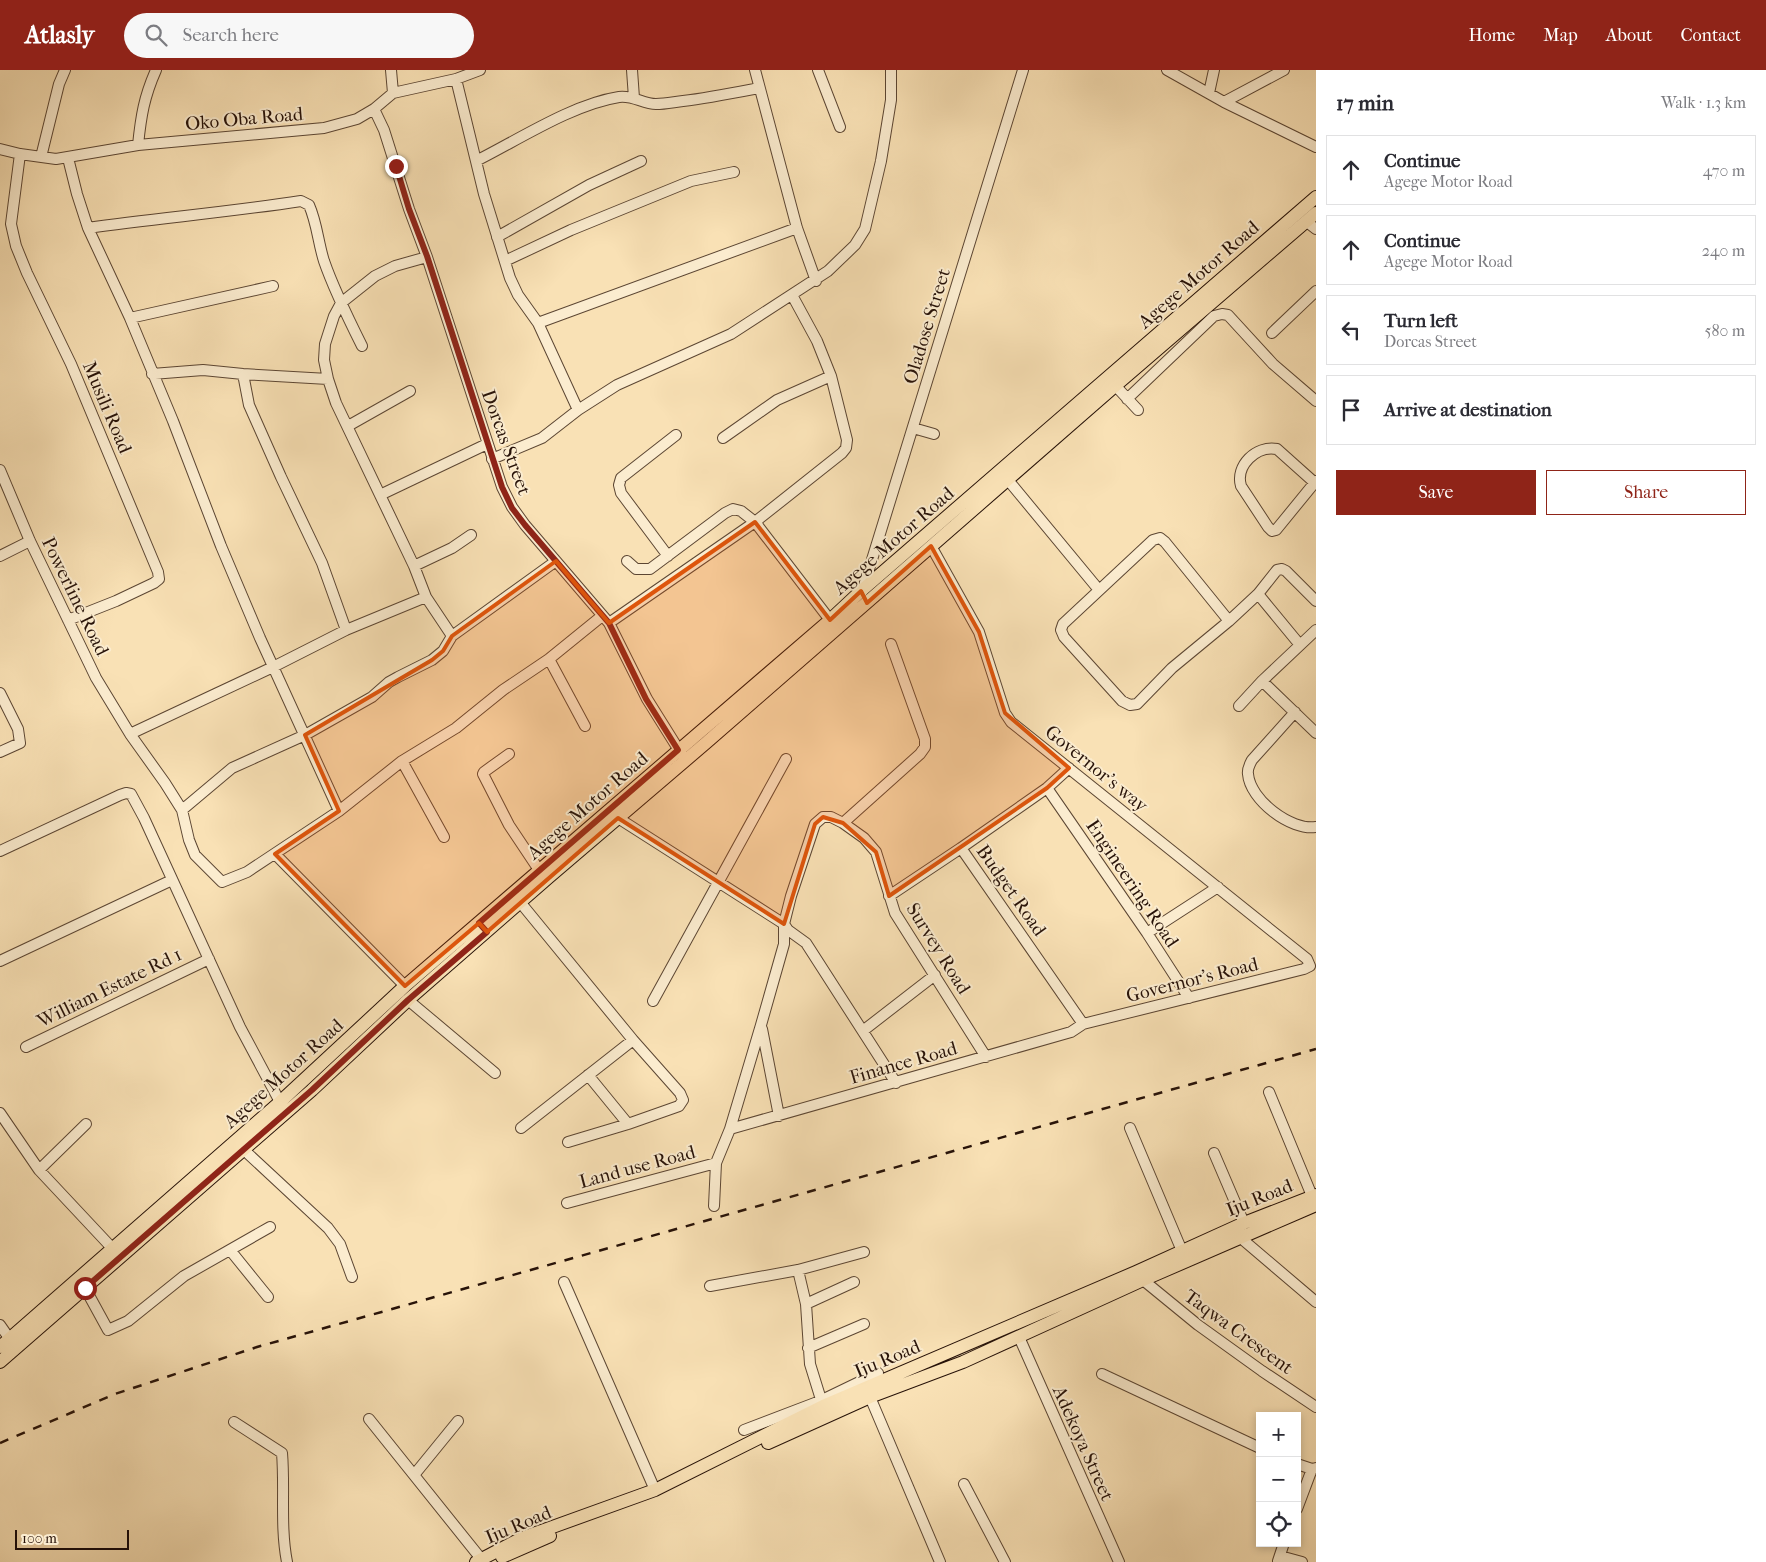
<!DOCTYPE html>
<meta charset="utf-8">
<style>
:root{--surface:#fff;--page:#f7f7f7;--text:#2b2b33;--muted:#7c7c81;--line:#e1e1e2;--accent:#8f2418}
body{margin:0;font-family:"IM FELL French Canon",serif;background:var(--page);color:var(--text)}
.controls{position:absolute;right:15px;bottom:15px;display:grid;overflow:hidden;border-radius:0px;box-shadow:0 2px 8px #0003}
.controls button{width:45px;height:45px;display:grid;place-items:center;padding:0;border:0;border-bottom:1px solid var(--line);background:var(--surface);color:var(--text);font:25px sans-serif}
.scale{position:absolute;left:15px;bottom:12px;width:114px;box-sizing:border-box;padding-left:5px;border:2px solid #271208;border-top:0;font-size:14px;line-height:18px;white-space:nowrap;color:#271208;-webkit-text-stroke:4px #fbeccf;paint-order:stroke}
.stop{position:absolute;width:15px;height:15px;margin:-11px;border:4px solid #8f2418;border-radius:50%;background:#fff}
.stop.end{background:#8f2418;border-color:#fff;box-shadow:0 1px 5px #0008}
.list{margin:0;padding:0;list-style:none}
h2{display:flex;justify-content:space-between;align-items:center;height:65px;margin:0;padding:0 20px;font-size:21px}
h2 small{font-size:16px;font-weight:400;color:var(--muted)}
.list li{display:grid;grid-template-columns:32px 1fr auto;gap:15px;align-items:center;box-sizing:border-box;height:70px;margin:0 10px 10px;padding:0 10px;border:1px solid var(--line);border-radius:0px}
.list b{display:block;font-size:19px;white-space:nowrap}
.list p{margin:0;font-size:16px;white-space:nowrap;color:var(--muted)}
.list em{font-size:16px;font-style:normal;color:var(--muted)}
.actions{display:flex;gap:10px;padding:15px 20px}
.actions a{flex:1;padding:11px 0;border:1px solid var(--accent);border-radius:0px;text-align:center;font-size:18px;color:var(--accent)}
.actions .main{background:var(--accent);color:#fff}
.icon{flex:none;width:28px;height:28px;fill:none;stroke:currentColor;stroke-width:2;stroke-linecap:round;stroke-linejoin:round}
.map{position:relative;flex:none;width:1316px;height:1492px;overflow:hidden}
header{display:flex;align-items:center;gap:30px;box-sizing:border-box;height:70px;padding:0 25px;background:var(--accent);color:#fff}
header strong{font-size:24px}
nav{display:flex;gap:28px;margin-inline-start:auto;font-size:18px}
.search{width:350px;height:45px;background:var(--page);display:flex;align-items:center;gap:12px;box-sizing:border-box;padding:0 18px;border-radius:28px;color:var(--muted);font-size:19px}
main{display:flex}
aside{flex:1;background:var(--surface)}
.map>svg:first-child{display:block}
.lines{fill:none;stroke-linecap:round;stroke-linejoin:round}
.minor-casing{stroke:#5c4633;stroke-width:12}
.major-casing{stroke:#271208;stroke-width:14}
.minor{stroke:#fbeccf;stroke-width:10}
.major{stroke:#f9e1b5;stroke-width:12}
.rail{stroke:#271208;stroke-width:2.5;stroke-dasharray:9 9;stroke-linecap:butt}
.route{stroke:#8f2418;stroke-width:6}
.marked{fill:#de550c;fill-opacity:0.2;stroke:#de550c;stroke-width:4;stroke-linejoin:round}
.labels{text-anchor:middle;stroke-width:4;stroke-linejoin:round;paint-order:stroke}
.street-label{font-size:19px;fill:#271208;stroke:#fbeccf}
</style>
<header>
<strong>Atlasly</strong>
<div class="search"><svg class="icon" aria-label="search" viewBox="0 0 24 24"><circle cx="10" cy="10" r="6"/><path d="M15 15l6 6"/></svg>Search here</div>
<nav><a>Home</a><a>Map</a><a>About</a><a>Contact</a></nav>
</header>
<main>
<div class="map">
<svg width="1316" height="1492" viewBox="0 0 1316 1492">
<rect width="100%" height="100%" fill="#f9e1b5"/>
<filter id="stains"><feTurbulence type="fractalNoise" baseFrequency=".004" numOctaves="4"/><feColorMatrix values="0 0 0 0 .2 0 0 0 0 .09 0 0 0 0 .02 0 0 0 .5 -.17"/></filter>
<radialGradient id="worn" r=".72"><stop offset=".6" stop-color="#630" stop-opacity="0"/><stop offset="1" stop-color="#630" stop-opacity=".3"/></radialGradient>
<g class="lines">
<g class="minor-casing">
<path id="minor" d="M 391,0 L 393,23
M 632,0 L 634,28
M 755,0 L 797,158 L 816,211
M 818,0 L 840,57
M 1167,0 L 1224,32 L 1316,77
M 456,9 L 484,124 L 510,208 L 518,225 L 538,253 L 578,340
M 1209,23 L 1214,0
M 1224,32 L 1284,0
M 374,39 L 384,60 L 409,139 L 427,187 L 502,417 L 512,437 L 525,455 L 609,553 L 647,629 L 682,685
M 138,75 C 141,46 144,27 156,0
M 0,79 L 20,84 L 56,89 L 138,75 L 324,58 L 357,49 L 374,39 L 393,23 L 456,9 L 480,0
M 20,84 L 11,154 L 16,176 L 27,203 L 71,294 L 158,502 L 159,509 L 154,513 L 116,531 L 68,550
M 41,87 L 59,14 L 65,0
M 68,88 L 77,124 L 88,158 L 130,248 L 173,351 L 221,476 L 260,568 L 339,741
M 476,91 C 518,70 573,34 619,27 C 633,25 643,34 656,34 C 665,34 674,32 683,31 C 708,28 733,23 759,18
M 1307,152 L 1316,159
M 88,158 C 159,148 230,142 301,131 L 309,135 C 317,153 318,172 324,191 C 334,220 348,248 362,276
M 497,167 L 589,115 L 641,91
M 427,187 L 395,196 L 375,206 L 341,233 L 334,246 L 325,274 L 324,290 L 328,309 L 336,333 L 414,496 L 426,527 L 452,566
M 505,191 L 571,160 L 691,111 L 734,102
M 130,248 L 273,216
M 538,253 L 797,158
M 1272,263 L 1316,221
M 152,304 L 203,300 L 243,304 L 328,309
M 243,304 L 249,335 L 281,407 L 322,493 L 346,560
M 1111,311 L 1138,340
M 1127,329 L 1214,246 L 1222,244 L 1228,245 L 1273,294 L 1316,331
M 348,356 L 410,321
M 913,358 L 934,364
M 723,368 L 777,330 L 831,306
M 492,389 L 542,368 L 578,340 L 617,315 L 731,264 L 828,201 L 855,175 L 865,159 L 881,91 L 891,30 L 891,0
M 0,400 L 30,471 L 96,608 L 130,664 L 165,713 L 182,740 L 189,770 L 195,785 L 222,812 L 247,802 L 339,741 L 402,691 L 456,658 L 503,620 L 549,589 L 602,546
M 1008,410 L 1099,520
M 1315,413 L 1277,379 C 1256,375 1235,396 1241,416 L 1268,457 L 1272,461 L 1276,460 L 1316,411
M 380,425 L 487,374
M 931,476 L 979,562 L 1005,643 L 1011,652 L 1307,889 L 1310,896
M 0,486 L 30,471
M 668,486 L 621,423 L 619,415 L 621,408 L 676,365
M 627,491 L 636,499 L 650,499 L 725,443 L 733,439 L 741,441 L 755,452 L 830,550
M 414,496 L 452,478 L 471,465
M 862,522 L 1023,0
M 1258,524 L 1300,575
M 1229,551 L 1165,472 L 1160,468 L 1153,470 L 1063,554 L 1061,560 L 1064,567 L 1122,631 L 1130,635 L 1137,634 L 1172,598 L 1229,551 L 1258,524 L 1277,500 L 1282,499 L 1286,501 L 1316,531
M 609,553 L 755,452 L 842,383 L 846,378 L 847,370 L 831,306 L 817,271 L 792,225
M 549,589 L 585,656
M 1262,611 L 1316,663
M 0,623 L 18,659 L 20,673 L 0,682
M 1239,636 L 1262,611 L 1316,560
M 1295,642 L 1252,690 C 1250,694 1247,699 1248,704 C 1250,730 1291,761 1316,757
M 130,664 L 273,597 L 346,560 L 426,527
M 509,684 L 484,702 L 483,704 L 509,755 L 539,800
M 402,691 L 444,767
M 1047,718 L 1147,863 L 1189,928
M 182,740 L 232,698 L 305,665 L 372,627 L 389,612 L 398,607 L 432,590 L 443,581 L 452,566 L 556,491
M 618,748 L 784,854 L 788,860 L 806,873 L 896,1013
M 843,753 L 920,684 L 925,677 L 925,669 L 891,574
M 961,778 L 1047,718 L 1069,698
M 0,781 L 120,725 L 126,723 L 131,724 L 144,748 L 240,957 L 280,1032
M 275,784 L 405,916
M 889,826 L 961,778 L 1083,954
M 520,832 L 633,970 L 680,1023 L 683,1030 L 679,1036 L 628,1054 L 568,1072
M 1147,863 L 1218,817
M 0,891 L 172,810
M 408,930 L 495,1003
M 653,931 L 786,689
M 762,959 L 779,1046
M 864,960 L 935,905
M 26,977 L 209,889
M 588,1005 L 628,1054
M 1269,1022 L 1312,1126
M 0,1043 L 39,1100 L 113,1179
M 521,1058 L 633,970
M 1130,1058 L 1182,1181
M 730,1059 L 1071,962 L 1083,954 L 1304,899 L 1310,896
M 243,1079 L 328,1158 L 340,1174 L 352,1207
M 1214,1083 L 1244,1153
M 39,1100 L 86,1054
M 567,1133 L 716,1093
M 714,1136 L 716,1093 L 730,1059 L 761,955 L 784,874 L 784,854 L 791,826 L 815,754 L 823,747 L 831,747 L 843,753 L 864,768 L 876,782 L 895,843 L 986,987
M 1242,1169 L 1316,1232
M 230,1180 L 268,1227
M 798,1200 L 806,1234 L 810,1294 L 823,1336
M 1143,1210 L 1198,1255 L 1262,1301 L 1316,1337
M 564,1212 L 655,1420
M 710,1216 L 798,1200 L 864,1182
M 85,1218 L 108,1260 L 128,1251 L 184,1206 L 270,1157
M 806,1234 L 854,1212
M 0,1255 L 14,1275
M 1019,1267 L 1119,1492
M 808,1278 L 864,1254
M 1102,1304 L 1260,1378
M 870,1327 L 940,1492
M 369,1349 L 482,1490
M 234,1352 L 282,1383 C 285,1419 280,1456 287,1492
M 744,1360 L 820,1331 L 878,1303
M 1297,1394 L 1312,1399 L 1316,1398
M 414,1405 L 458,1351
M 964,1414 L 1005,1492
M 1297,1439 L 1312,1399
M 1280,1486 L 1302,1492
M 1278,1491 L 1284,1473"/>
</g>
<g class="major-casing">
<path id="major" d="M 0,1277 L 280,1032 L 405,916 L 830,550 L 861,521 L 1316,127
M 0,1292 L 312,1020 L 408,930 L 549,807 L 707,672 L 1115,316 L 1316,143
M 768,1373 L 870,1327 L 963,1292 L 1143,1210 L 1316,1135
M 502,1487 L 550,1466
M 476,1492 L 522,1468 L 655,1420 L 823,1336 L 1136,1202 L 1244,1153 L 1316,1125"/>
</g>
<use href="#minor" class="minor"/>
<use href="#major" class="major"/>
<path class="rail" d="M 0,1373 L 115,1324 L 257,1277 L 1316,979"/>
</g>
<g class="lines">
<path class="route" d="M 85,1218 L 312,1020 L 408,930 L 487,862 L 479,853 L 678,680 L 646,629 L 609,553 L 525,455 L 512,438 L 502,417 L 427,186 L 409,139 L 396,96"/>
</g>
<path class="marked" d="M 755,452 L 830,550 L 861,521 L 867,533 L 931,476 L 979,562 L 1005,643 L 1069,698 L 1047,718 L 889,826 L 876,782 L 843,753 L 823,747 L 815,754 L 784,854 L 618,748 L 487,862 L 479,853 L 405,916 L 275,784 L 339,741 L 305,665 L 432,590 L 443,581 L 452,566 L 556,491 L 609,553 Z"/>
<g class="labels">
<g class="street-label">
<text transform="translate(244 48) rotate(-5)" y="7">Oko Oba Road</text>
<text transform="translate(1198 204) rotate(-41)" y="7">Agege Motor Road</text>
<text transform="translate(926 256) rotate(-73)" y="7">Oladose Street</text>
<text transform="translate(108 337) rotate(67)" y="7">Musili Road</text>
<text transform="translate(507 372) rotate(70)" y="7">Dorcas Street</text>
<text transform="translate(893 470) rotate(-41)" y="7">Agege Motor Road</text>
<text transform="translate(76 526) rotate(64)" y="7">Powerline Road</text>
<text transform="translate(1097 698) rotate(39)" y="7">Governor's way</text>
<text transform="translate(587 735) rotate(-41)" y="7">Agege Motor Road</text>
<text transform="translate(1133 813) rotate(56)" y="7">Engineering Road</text>
<text transform="translate(1012 820) rotate(55)" y="7">Budget Road</text>
<text transform="translate(939 878) rotate(58)" y="7">Survey Road</text>
<text transform="translate(1192 909) rotate(-14)" y="7">Governor's Road</text>
<text transform="translate(109 917) rotate(-26)" y="7">William Estate Rd 1</text>
<text transform="translate(903 992) rotate(-16)" y="7">Finance Road</text>
<text transform="translate(283 1003) rotate(-42)" y="7">Agege Motor Road</text>
<text transform="translate(637 1096) rotate(-15)" y="7">Land use Road</text>
<text transform="translate(1259 1127) rotate(-22)" y="7">Iju Road</text>
<text transform="translate(1239 1261) rotate(36)" y="7">Taqwa Crescent</text>
<text transform="translate(887 1288) rotate(-23)" y="7">Iju Road</text>
<text transform="translate(1084 1373) rotate(66)" y="7">Adekoya Street</text>
<text transform="translate(518 1454) rotate(-23)" y="7">Iju Road</text>
</g>
</g>
<rect width="100%" height="100%" filter="url(#stains)"/>
<rect width="100%" height="100%" fill="url(#worn)"/>
</svg>
<div class="controls">
<button>+</button>
<button>−</button>
<button><svg class="icon" aria-label="locate" viewBox="0 0 24 24"><circle cx="12" cy="12" r="6"/><path d="M12 2v4M12 18v4M2 12h4M18 12h4"/></svg></button>
</div>
<div class="scale">100 m</div>
<div class="stop" style="left:85px;top:1218px"></div>
<div class="stop end" style="left:396px;top:96px"></div>
</div>
<aside>
<h2>17 min<small>Walk · 1.3 km</small></h2>
<ul class="list">
<li><svg class="icon" aria-label="ahead" viewBox="0 0 24 24"><path d="M12 20V5M6 11l6-6 6 6"/></svg><div><b>Continue</b><p>Agege Motor Road</p></div><em>470 m</em></li>
<li><svg class="icon" aria-label="ahead" viewBox="0 0 24 24"><path d="M12 20V5M6 11l6-6 6 6"/></svg><div><b>Continue</b><p>Agege Motor Road</p></div><em>240 m</em></li>
<li><svg class="icon" aria-label="left" viewBox="0 0 24 24"><path d="M17 20v-9H6M10 6l-5 5 5 5"/></svg><div><b>Turn left</b><p>Dorcas Street</p></div><em>580 m</em></li>
<li><svg class="icon" aria-label="arrive" viewBox="0 0 24 24"><path d="M6 21V4h12l-3 4 3 4H6"/></svg><div><b>Arrive at destination</b></div></li>
</ul>
<div class="actions"><a class="main">Save</a><a>Share</a></div>
</aside>
</main>
